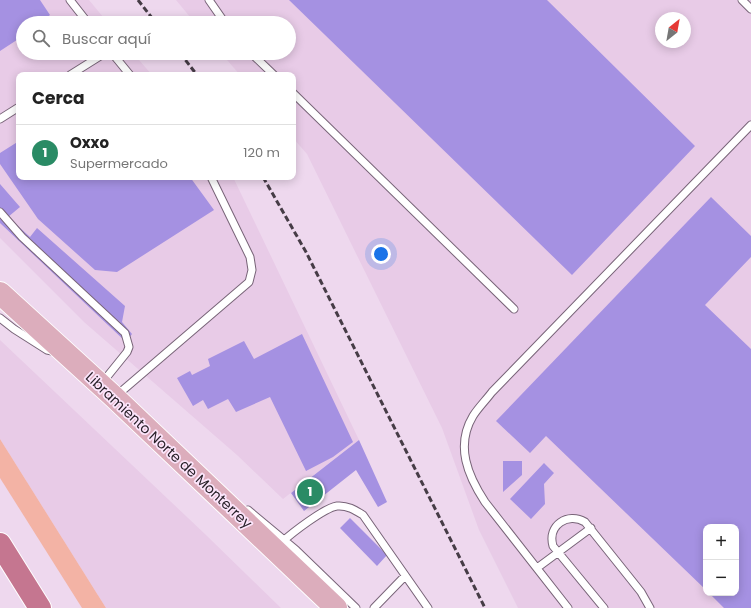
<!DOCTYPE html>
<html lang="es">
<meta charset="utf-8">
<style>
:root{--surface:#fff;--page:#f6f6f6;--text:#222;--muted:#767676;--line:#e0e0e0;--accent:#2a8b65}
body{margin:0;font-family:Poppins,sans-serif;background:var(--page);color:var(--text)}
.controls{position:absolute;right:12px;bottom:12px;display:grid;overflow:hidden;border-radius:8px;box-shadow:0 2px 10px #0003}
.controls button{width:36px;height:36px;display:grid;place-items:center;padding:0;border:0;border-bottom:1px solid var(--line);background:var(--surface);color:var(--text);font:20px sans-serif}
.compass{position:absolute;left:655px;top:12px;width:36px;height:36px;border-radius:50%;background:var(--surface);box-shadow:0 2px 10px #0003;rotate:31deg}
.you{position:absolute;left:381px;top:254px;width:14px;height:14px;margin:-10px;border:3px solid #fff;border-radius:50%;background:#1a73e8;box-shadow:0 0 0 6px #1a73e833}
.badge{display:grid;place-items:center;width:26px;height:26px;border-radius:50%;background:var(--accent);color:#fff;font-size:13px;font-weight:700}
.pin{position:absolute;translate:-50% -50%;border:2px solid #fff;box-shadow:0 1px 4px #0006}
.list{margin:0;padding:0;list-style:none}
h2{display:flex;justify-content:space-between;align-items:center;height:52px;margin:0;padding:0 16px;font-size:17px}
h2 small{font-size:13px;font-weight:400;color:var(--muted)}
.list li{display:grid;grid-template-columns:26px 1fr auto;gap:12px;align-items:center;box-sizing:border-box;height:56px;padding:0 16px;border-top:1px solid var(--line)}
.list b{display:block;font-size:15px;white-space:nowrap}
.list p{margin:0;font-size:13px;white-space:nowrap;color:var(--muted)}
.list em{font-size:13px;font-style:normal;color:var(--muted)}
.icon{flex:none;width:22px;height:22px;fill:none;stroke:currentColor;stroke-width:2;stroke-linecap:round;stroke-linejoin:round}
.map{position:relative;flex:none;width:751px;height:608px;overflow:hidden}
.search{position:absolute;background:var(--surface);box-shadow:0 2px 10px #0003;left:16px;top:16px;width:280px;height:44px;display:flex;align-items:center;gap:10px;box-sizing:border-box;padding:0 14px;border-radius:22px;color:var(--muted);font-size:15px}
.panel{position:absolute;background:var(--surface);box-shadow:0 2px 10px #0003;left:16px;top:72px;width:280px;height:108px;border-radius:8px}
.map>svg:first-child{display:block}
.built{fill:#e8cbe7;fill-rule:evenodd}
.green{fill:#f3b3a5}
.building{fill:#a591e2}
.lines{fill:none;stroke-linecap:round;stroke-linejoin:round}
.lane-casing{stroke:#786478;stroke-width:9}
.primary-casing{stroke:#fff;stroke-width:24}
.highway-casing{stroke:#fff;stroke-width:24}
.lane{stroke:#fff;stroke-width:7}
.primary{stroke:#dcadbc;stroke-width:22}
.highway{stroke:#c57690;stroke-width:22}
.rail{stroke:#463c46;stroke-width:3;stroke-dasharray:6 3;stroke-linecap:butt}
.labels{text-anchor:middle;stroke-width:3.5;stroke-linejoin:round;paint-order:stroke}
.street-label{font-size:14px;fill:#292129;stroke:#fce5fb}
</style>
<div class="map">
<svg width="751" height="608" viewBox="0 0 751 608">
<rect width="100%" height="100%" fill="#eed8ee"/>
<path class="built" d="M 0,0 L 89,0 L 108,23 L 23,23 L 23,53 L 133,53 L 152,75 L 19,75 L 19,177 L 233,177 L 359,440 L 283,499 L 237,455 L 84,322 L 0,238 Z
M 176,0 L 751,0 L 751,608 L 518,608 L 479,530 L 442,428 L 307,154 L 293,138 L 293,75 L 240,75 L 221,53 L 289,53 L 289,23 L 195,23 ZM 661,18 L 685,18 L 685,42 L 661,42 ZM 706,527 L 736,527 L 736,593 L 706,593 Z
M 0,340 L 206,535 L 281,608 L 106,608 L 0,439 Z"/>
<path class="green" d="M 0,439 L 106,608 L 82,608 L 0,478 Z"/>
<path class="building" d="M 0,0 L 40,0 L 50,15 L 40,23 L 23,23 L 23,36 L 0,51 Z
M 289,0 L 547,0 L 695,146 L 572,275 Z
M 19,141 L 19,177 L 190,177 L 214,210 L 117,272 L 95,270 L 38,219 L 0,164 L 0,153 Z
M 0,184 L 20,207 L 8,217 L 30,237 L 37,228 L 125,306 L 122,322 L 132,334 L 126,342 L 0,223 Z
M 711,197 L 751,236 L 751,257 L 705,305 L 751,349 L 751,608 L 724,608 L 709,593 L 736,593 L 736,527 L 706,527 L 706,590 L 546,436 L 530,453 L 496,421 Z
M 302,334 L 353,442 L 333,457 L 306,471 L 270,397 L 236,412 L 228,399 L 208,409 L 203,400 L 193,406 L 177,378 L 190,371 L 192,375 L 210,366 L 208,359 L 244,341 L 254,359 Z
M 359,440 L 387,502 L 378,507 L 356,470 L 304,511 L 291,493 Z
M 503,461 L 522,461 L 522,475 L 503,492 Z
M 544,463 L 554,473 L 544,484 L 545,504 L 531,519 L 510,499 Z
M 350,518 L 387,555 L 377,566 L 340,528 Z"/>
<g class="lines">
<g class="lane-casing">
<path id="lane" d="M 70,0 L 88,23
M 209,0 L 225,23
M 742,0 L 751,9
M 112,53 L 130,75
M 251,53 L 274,75
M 70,75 L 105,53
M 293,93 L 514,309
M 0,119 L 19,107
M 0,212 L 22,237 L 125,333 L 129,347 L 127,352 L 102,383
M 0,318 L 14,329 L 47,350 L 52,351
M 116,396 L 249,282 L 252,270 L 250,257 L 211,177
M 248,510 L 296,550 L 356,608
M 282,542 C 292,533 324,508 337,506 C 347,505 355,510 363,515 L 428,608
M 537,568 L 591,528
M 374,608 L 405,576
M 568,608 L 485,502 C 468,476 455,446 473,416 C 478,408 486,400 492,392 L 751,125
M 604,608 L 553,546 C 547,525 568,512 585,522 L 641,592 L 650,608"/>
</g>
<g class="primary-casing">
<path id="primary" d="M 0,293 L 114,397 L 336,608"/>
</g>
<g class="highway-casing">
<path id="highway" d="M 0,544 L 40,608"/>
</g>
<use href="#lane" class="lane"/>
<use href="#primary" class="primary"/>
<use href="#highway" class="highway"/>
<path class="rail" d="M 138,0 L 156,23
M 180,53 L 197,75
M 263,177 L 306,252 L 485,608"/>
</g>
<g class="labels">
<g class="street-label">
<text transform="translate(169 450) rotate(43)" y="5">Libramiento Norte de Monterrey</text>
</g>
</g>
</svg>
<div class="controls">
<button>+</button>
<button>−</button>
</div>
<svg class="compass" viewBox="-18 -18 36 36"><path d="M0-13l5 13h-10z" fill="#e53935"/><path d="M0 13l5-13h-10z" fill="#767676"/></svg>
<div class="you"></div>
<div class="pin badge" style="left:310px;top:492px">1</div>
<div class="search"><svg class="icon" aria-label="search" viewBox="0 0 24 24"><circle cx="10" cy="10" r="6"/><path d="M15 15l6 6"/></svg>Buscar aquí</div>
<section class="panel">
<h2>Cerca<small></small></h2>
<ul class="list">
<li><span class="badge">1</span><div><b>Oxxo</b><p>Supermercado</p></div><em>120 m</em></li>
</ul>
</section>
</div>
